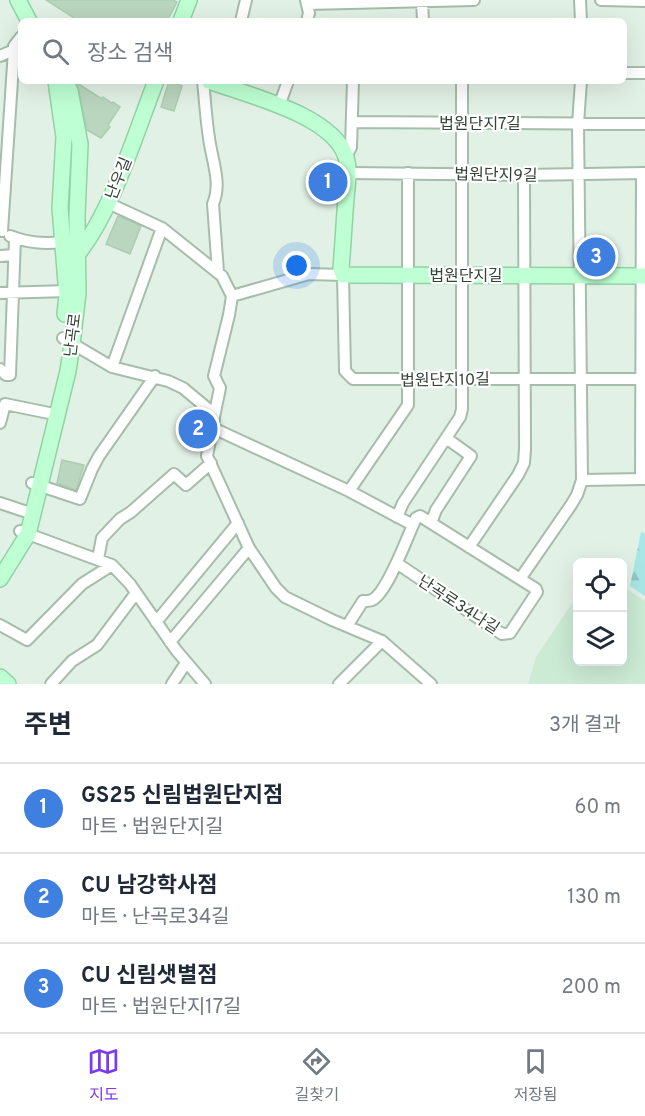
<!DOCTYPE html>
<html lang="ko">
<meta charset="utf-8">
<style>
:root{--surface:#fff;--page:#f6f6f7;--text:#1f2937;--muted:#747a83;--line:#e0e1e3;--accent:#7c3aed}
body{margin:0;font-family:Overpass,"Noto Sans KR",sans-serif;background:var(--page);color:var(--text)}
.controls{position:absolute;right:18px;bottom:18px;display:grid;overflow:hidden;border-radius:9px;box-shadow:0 6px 24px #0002}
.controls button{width:54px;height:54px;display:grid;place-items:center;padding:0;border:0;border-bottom:2px solid var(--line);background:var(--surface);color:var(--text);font:30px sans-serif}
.you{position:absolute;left:297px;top:266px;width:21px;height:21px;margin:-15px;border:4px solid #fff;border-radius:50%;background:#1a73e8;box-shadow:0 0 0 9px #1a73e833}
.badge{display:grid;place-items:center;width:39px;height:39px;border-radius:50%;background:var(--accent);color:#fff;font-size:20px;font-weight:700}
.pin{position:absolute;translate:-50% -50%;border:3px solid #fff;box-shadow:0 2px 6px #0006}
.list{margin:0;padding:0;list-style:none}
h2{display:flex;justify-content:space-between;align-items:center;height:78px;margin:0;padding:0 24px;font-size:26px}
h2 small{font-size:20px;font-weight:400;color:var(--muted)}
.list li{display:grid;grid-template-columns:39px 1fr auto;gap:18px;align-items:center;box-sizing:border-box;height:90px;padding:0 24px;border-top:2px solid var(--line)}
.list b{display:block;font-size:22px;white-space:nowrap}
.list p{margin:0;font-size:20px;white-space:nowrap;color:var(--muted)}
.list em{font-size:20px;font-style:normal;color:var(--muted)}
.icon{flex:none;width:33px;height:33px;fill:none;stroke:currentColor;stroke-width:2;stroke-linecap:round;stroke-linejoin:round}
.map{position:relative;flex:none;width:645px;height:684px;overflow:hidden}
.search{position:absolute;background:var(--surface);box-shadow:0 6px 24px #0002;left:18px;right:18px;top:18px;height:66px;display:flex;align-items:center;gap:15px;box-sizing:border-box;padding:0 21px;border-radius:9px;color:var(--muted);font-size:22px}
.sheet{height:348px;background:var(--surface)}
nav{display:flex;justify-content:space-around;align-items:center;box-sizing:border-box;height:84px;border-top:2px solid var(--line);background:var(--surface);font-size:16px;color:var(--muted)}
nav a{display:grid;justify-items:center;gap:3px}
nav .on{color:var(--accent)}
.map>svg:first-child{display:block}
.education{fill:#cbebd4}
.forest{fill:url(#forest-firs)}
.building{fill:#bad6bf;stroke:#abceb0;stroke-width:1.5}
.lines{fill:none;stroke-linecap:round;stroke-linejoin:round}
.street-casing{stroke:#a5bdaa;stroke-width:14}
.secondary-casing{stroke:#91d3a3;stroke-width:18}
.street{stroke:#fff;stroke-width:10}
.secondary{stroke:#beffd3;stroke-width:15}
.labels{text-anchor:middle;stroke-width:4.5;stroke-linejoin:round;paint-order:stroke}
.street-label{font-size:16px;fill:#334335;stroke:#fff}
</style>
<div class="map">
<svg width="645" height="684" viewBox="0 0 645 684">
<defs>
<pattern id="forest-firs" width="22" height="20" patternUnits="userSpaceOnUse" patternTransform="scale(1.5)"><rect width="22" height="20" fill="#a9e7e7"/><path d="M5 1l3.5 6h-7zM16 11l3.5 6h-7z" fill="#92c7c7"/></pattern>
</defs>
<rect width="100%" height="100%" fill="#e2f1e6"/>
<path class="education" d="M 623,583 L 628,590 L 645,601 L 645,684 L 528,684 L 536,657 L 577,596 L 578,662 L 622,662 Z"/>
<path class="forest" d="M 641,532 L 645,533 L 645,596 L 630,586 Z"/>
<path class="building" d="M 46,0 L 173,0 L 177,2 L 167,21 L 79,21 Z
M 169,81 L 182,86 L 174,111 L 161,107 Z
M 77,83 L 102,99 L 103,97 L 112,103 L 113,102 L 120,107 L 108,125 L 110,127 L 101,138 L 87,130 Z
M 118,216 L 141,226 L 130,254 L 106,244 Z
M 62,460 L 84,465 L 76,490 L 57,483 Z"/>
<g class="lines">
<g class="street-casing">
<path id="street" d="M 306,0 L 309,13 L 307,21
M 422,0 L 423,21
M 580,0 L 581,21
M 601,0 L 645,1
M 308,4 L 474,0
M 241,21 L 246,0
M 0,56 L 14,50 L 14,46 L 21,37
M 624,73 L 645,73
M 203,81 C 205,100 206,119 209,138 C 212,161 222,183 213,204 L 218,272
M 279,106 L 288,81
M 352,122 L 645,124
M 346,157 L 351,147 L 353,81
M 348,173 L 524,175 L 645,173
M 108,203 L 162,228 L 222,276 L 232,296 L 309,274 L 343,275 L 345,371 L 353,379 L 645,379
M 2,231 L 14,50
M 10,236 C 29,243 43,244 63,242
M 0,256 L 14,255
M 0,293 L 67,291
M 63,338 L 112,367 L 168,381 L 183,388 L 207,408 L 214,420 L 207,456 L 249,548 L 276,588 L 285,597 L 332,620 L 382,641 L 431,684
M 112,367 L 162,228
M 0,369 L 6,375 L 10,375 L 15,238
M 214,417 L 220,388 L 214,376 L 229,315 L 232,296
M 0,423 L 5,404 L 49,413
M 213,428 L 349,491 L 413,525 L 416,518 L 420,516 L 536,589 L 537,592 L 510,633 L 502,634 L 398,564
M 641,479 L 642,173
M 582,480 L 645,479
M 32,483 L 80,499 L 92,469 L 99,456 L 155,376
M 349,491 L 408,405 L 408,173
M 0,503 L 33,514
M 397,517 L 403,503 L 460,417 L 462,409 L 462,81
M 431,523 L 436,510 L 471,456 L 446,438
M 20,531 L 112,565 L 130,584 L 176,650 L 205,684
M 469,547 L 518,475 L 524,463 L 525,449 L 524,175
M 98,559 L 102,538 L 120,519 L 131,512 L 174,474 L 186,485 L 211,463
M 520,579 L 571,505 L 577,495 L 582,480 L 578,124 L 581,81
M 156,622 L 238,523
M 0,625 L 27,640 L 82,584 L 112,565
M 347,626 L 363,601 C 365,601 370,601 372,600 C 387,593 406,540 413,525
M 170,642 L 249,548
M 51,684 L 72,661 L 97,645 L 136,593
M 172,684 L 186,663
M 339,684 L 382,641"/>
</g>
<g class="secondary-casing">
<path id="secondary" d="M 18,0 L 29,21
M 181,21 L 189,0
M 56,81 L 64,137 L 60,208 L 67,295 L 65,314
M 209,81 C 247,95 333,115 346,157 C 350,170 347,185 346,199 C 344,222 343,245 341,268 L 343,275 L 645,276
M 76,256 C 112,213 135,134 156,81
M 0,579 L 28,534 L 68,371 L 72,344 L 78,293 L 77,216 L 80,144 L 70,91 L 65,81
M 0,677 L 8,684"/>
</g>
<use href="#street" class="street"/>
<use href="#secondary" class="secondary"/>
</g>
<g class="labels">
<g class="street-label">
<text x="480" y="129">법원단지7길</text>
<text transform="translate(496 174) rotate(1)" y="6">법원단지9길</text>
<text transform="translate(118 178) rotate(-68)" y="6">난우길</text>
<text x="466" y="281">법원단지길</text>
<text transform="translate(72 335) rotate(-83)" y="6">난곡로</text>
<text transform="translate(445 379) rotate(-1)" y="6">법원단지10길</text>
<text transform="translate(459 604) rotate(33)" y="6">난곡로34나길</text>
</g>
</g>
</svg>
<div class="controls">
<button><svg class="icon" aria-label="locate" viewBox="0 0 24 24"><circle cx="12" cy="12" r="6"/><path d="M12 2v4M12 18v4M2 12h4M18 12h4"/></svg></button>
<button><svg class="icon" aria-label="layers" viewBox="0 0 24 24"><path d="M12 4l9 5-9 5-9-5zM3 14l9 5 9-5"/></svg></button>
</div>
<div class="you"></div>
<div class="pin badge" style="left:328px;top:182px;background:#3f7fe0">1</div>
<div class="pin badge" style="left:198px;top:429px;background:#3f7fe0">2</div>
<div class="pin badge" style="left:596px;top:257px;background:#3f7fe0">3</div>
<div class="search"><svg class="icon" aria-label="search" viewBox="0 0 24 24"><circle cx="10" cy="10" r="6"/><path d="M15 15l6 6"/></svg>장소 검색</div>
</div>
<section class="sheet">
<h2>주변<small>3개 결과</small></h2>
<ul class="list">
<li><span class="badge" style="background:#3f7fe0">1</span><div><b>GS25 신림법원단지점</b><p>마트 · 법원단지길</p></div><em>60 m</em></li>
<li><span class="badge" style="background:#3f7fe0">2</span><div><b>CU 남강학사점</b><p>마트 · 난곡로34길</p></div><em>130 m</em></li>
<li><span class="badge" style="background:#3f7fe0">3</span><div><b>CU 신림샛별점</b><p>마트 · 법원단지17길</p></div><em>200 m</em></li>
</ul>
</section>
<nav>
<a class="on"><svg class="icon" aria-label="map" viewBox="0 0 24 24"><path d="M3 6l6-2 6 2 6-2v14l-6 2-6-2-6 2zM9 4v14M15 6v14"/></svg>지도</a>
<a><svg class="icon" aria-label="directions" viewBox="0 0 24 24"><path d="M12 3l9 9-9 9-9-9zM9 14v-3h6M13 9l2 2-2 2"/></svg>길찾기</a>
<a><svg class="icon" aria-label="saved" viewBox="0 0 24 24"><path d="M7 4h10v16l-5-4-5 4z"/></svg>저장됨</a>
</nav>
